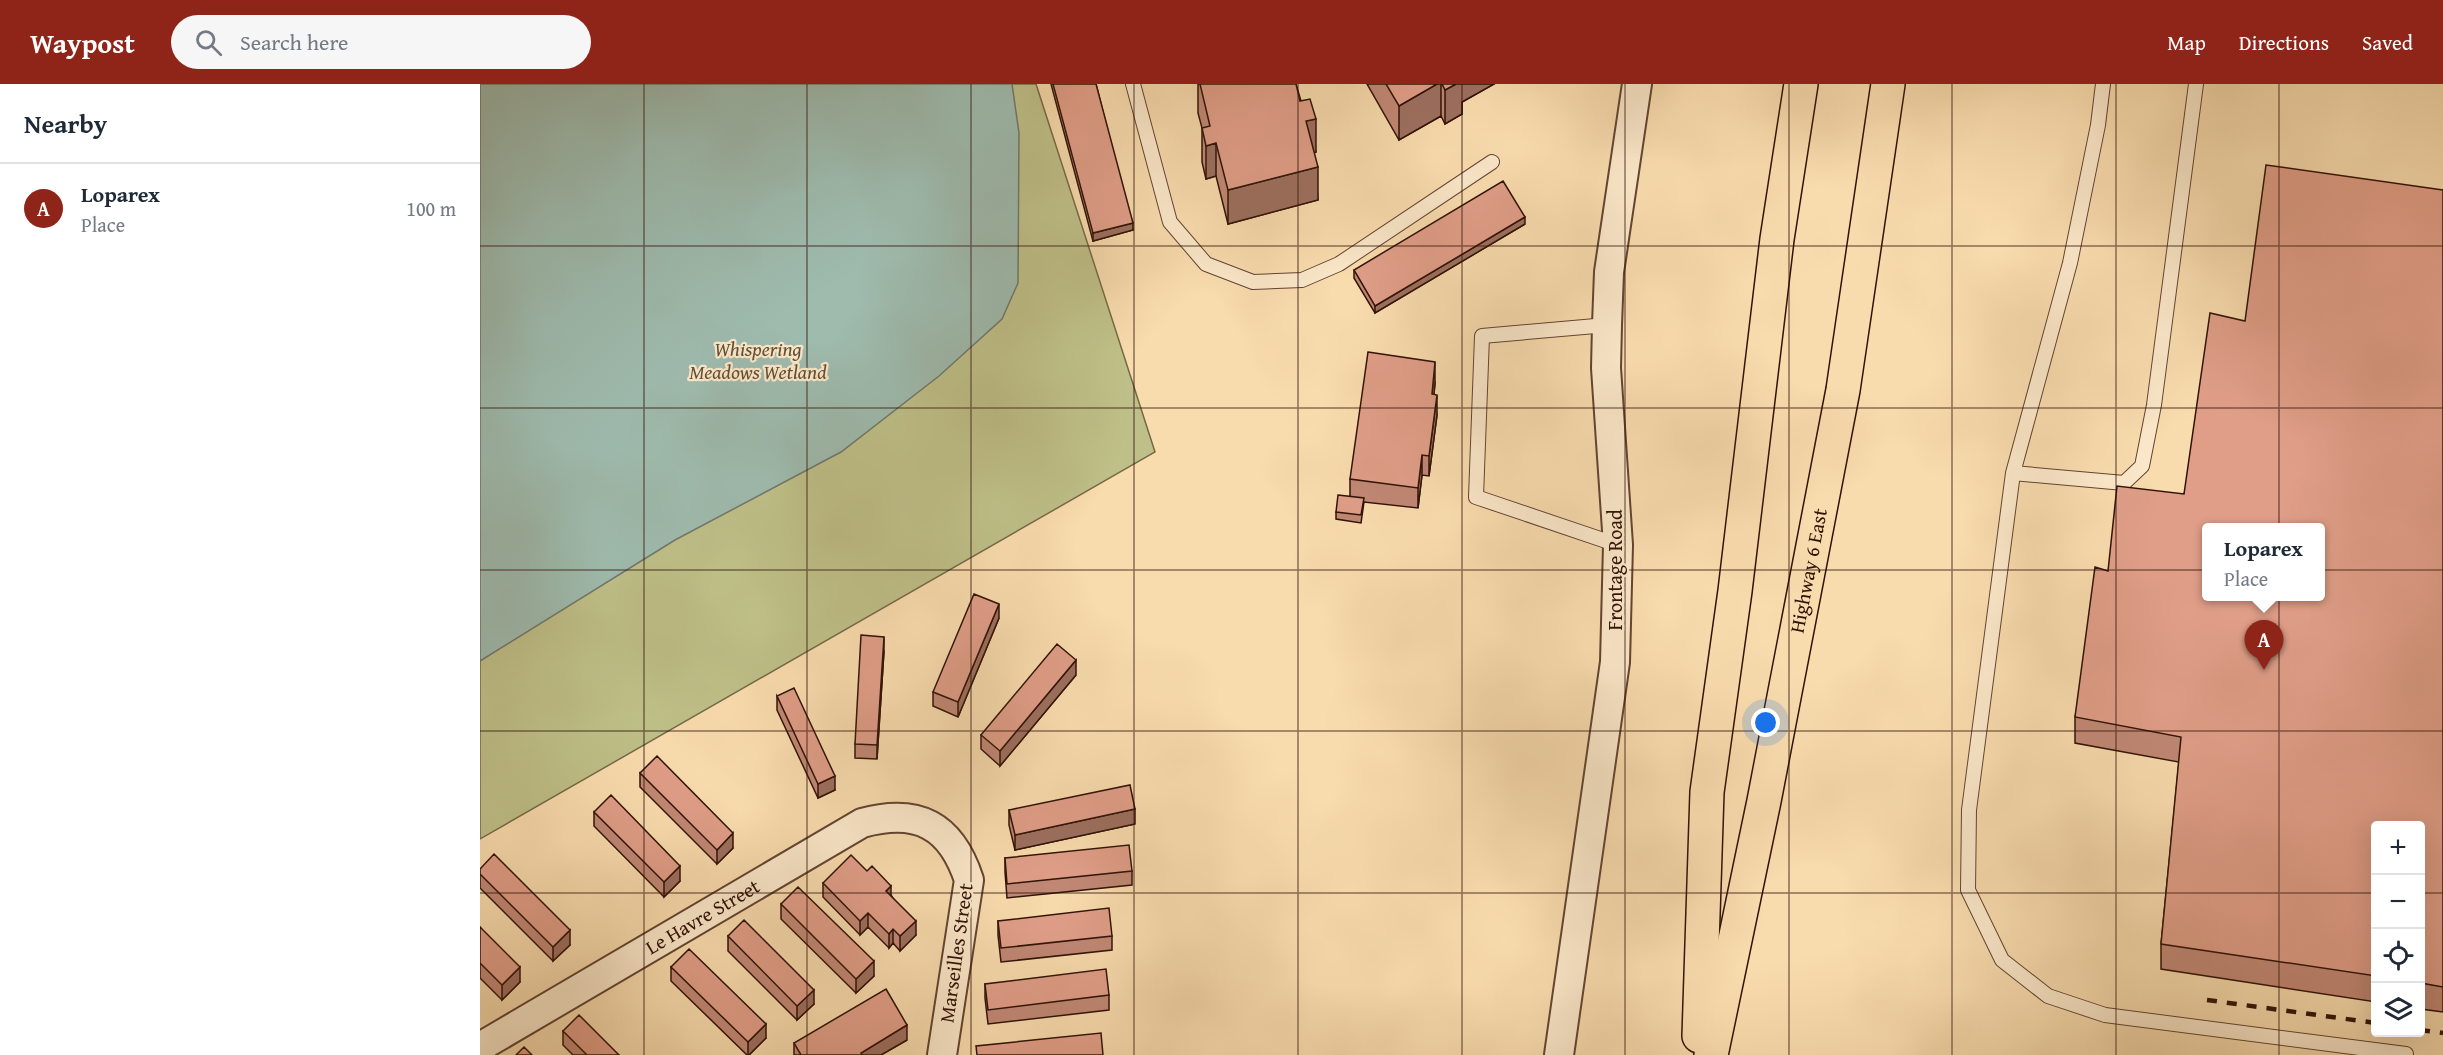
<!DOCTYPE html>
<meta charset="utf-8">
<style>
:root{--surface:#fff;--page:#f6f6f7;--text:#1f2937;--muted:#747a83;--line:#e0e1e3;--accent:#8f2418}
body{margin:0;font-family:"Gentium Book Plus",serif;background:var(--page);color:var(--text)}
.controls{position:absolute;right:18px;bottom:18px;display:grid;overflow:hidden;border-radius:6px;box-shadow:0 6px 24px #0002}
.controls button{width:54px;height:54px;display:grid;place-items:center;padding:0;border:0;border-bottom:2px solid var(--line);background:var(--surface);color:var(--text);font:30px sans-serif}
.you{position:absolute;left:1286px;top:639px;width:21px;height:21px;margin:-15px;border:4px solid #fff;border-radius:50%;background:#1a73e8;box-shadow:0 0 0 9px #1a73e833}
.badge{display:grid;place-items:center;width:39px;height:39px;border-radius:50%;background:var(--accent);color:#fff;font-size:20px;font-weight:700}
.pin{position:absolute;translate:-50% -50px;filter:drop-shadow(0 2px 3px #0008)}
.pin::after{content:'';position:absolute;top:32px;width:21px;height:18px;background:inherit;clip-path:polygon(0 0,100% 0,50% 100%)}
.popup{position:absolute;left:1722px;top:439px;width:123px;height:78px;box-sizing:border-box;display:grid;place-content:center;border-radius:6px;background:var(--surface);filter:drop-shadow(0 2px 4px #0005);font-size:20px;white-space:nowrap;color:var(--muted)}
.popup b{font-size:22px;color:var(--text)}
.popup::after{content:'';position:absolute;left:50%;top:100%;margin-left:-12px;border:12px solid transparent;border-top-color:var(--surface)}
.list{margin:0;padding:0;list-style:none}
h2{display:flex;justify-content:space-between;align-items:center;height:78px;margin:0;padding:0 24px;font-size:26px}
h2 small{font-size:20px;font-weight:400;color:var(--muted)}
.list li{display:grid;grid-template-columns:39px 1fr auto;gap:18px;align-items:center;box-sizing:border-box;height:90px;padding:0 24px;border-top:2px solid var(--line)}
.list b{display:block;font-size:22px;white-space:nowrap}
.list p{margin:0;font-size:20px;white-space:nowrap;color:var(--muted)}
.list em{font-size:20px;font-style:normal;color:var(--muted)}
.icon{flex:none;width:33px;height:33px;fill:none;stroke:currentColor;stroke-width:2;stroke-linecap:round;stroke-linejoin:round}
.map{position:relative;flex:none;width:1963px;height:971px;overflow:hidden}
header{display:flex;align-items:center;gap:36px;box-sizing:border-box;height:84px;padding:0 30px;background:var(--accent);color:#fff}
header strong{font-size:28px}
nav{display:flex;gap:33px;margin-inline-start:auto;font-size:21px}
.search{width:420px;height:54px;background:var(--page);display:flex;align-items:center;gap:15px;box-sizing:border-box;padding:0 21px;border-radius:33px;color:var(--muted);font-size:22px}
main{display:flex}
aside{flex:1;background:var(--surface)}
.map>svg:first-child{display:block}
.green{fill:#bfc089;stroke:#786948;stroke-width:1.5}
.water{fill:#9ebbae;stroke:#72776b;stroke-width:1.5}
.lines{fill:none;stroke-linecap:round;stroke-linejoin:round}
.service-casing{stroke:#624431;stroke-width:16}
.minor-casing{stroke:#624431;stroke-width:32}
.primary-casing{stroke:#301207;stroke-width:36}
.service{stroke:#fbe8ca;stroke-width:14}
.minor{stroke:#fbe8ca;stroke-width:28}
.primary{stroke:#f9dcae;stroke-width:33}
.rail{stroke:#301207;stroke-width:4.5;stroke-dasharray:10 10;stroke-linecap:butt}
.wall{fill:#c18875;stroke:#301207;stroke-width:1.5}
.shaded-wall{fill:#9d6f5f;stroke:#301207;stroke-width:1.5}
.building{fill:#e09e88;stroke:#301207;stroke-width:1.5;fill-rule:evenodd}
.grid{fill:none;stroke:#301207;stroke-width:1.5;stroke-opacity:0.55}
.labels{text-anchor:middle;stroke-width:4.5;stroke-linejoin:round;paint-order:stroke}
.park-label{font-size:20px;font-style:italic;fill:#624f34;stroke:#fbe8ca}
.street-label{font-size:20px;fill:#301207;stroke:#fbe8ca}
</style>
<header>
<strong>Waypost</strong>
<div class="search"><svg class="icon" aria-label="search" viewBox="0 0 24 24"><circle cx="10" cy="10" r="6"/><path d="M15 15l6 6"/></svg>Search here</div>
<nav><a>Map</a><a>Directions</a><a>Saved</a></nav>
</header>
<main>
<aside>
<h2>Nearby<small></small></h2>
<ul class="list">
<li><span class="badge">A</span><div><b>Loparex</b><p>Place</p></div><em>100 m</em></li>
</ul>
</aside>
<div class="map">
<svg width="1963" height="971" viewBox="0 0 1963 971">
<rect width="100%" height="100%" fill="#f9dcae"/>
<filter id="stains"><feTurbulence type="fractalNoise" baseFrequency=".00333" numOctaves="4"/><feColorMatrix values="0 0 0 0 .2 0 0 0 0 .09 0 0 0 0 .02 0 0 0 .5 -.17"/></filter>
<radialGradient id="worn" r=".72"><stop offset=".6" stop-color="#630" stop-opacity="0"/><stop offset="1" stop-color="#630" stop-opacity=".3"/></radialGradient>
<path class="green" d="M 0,0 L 556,0 L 675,368 L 0,755 Z"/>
<path class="water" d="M 0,0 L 532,0 L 539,49 L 538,199 L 522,235 L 459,292 L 361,368 L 195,456 L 0,577 Z"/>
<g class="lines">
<g class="service-casing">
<path id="service" d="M 653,0 L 690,138 L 726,180 L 773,198 L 822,196 L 859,180 L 1012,78
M 1623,0 L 1618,41 L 1590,179 L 1533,389 L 1489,726 L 1488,806 L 1522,876 L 1568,912 L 1625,931 L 1926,970
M 1127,241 L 1002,252 L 996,413 L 1138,461
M 1533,389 L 1644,399 L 1662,382 L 1674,321 L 1716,0"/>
</g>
<g class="minor-casing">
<g id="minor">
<path id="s1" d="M 0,963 L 382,739 C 438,724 471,741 489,796 L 462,971"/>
<path d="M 1079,971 L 1135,578 L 1138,461 L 1126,284 L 1127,241 L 1129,188 L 1157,0"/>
</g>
</g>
<g class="primary-casing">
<g id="primary">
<path d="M 1219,952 L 1227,708 L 1255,507 L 1297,155 L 1321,0"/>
<path id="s2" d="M 1231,971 L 1284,717 L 1363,306 L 1408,0"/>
</g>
</g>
<use href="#service" class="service"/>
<use href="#minor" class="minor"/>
<use href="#primary" class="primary"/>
<path class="rail" d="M 1727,916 L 1896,939
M 1940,946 L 1963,949"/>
</g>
<path class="wall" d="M 571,0 L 616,0 L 653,146 L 613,157 Z
M 718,0 L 816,0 L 836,68 L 834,69 L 838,116 L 748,140 L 736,92 L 726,95 L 722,78 L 722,44 L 718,29 Z
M 887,0 L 1014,0 L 982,18 L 982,30 L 965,40 L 961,32 L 919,56 Z
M 1963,106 L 1963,928 L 1941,925 L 1941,741 L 1896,741 L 1896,918 L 1681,885 L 1681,860 L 1699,678 L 1595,659 L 1595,633 L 1628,487 L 1704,410 L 1765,237 Z
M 1045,140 L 895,229 L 874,194 L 874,186 Z
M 955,299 L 954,310 L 957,331 L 949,392 L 942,391 L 938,424 L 884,418 L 881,439 L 856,435 L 856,428 L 870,412 L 870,395 Z
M 519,534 L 478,633 L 453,622 L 453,608 Z
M 404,567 L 397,675 L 375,674 L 375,660 Z
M 596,591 L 520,682 L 501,665 L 501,651 Z
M 297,612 L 355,706 L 338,714 L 297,626 Z
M 160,689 L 253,764 L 237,780 L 160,703 Z
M 529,726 L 655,740 L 535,766 L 529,741 Z
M 114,728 L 200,797 L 184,813 L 114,742 Z
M 525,774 L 652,787 L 652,801 L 527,814 L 525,788 Z
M 0,785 L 90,861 L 73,877 L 0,804 Z
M 343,799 L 411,811 L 436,851 L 420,867 L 413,859 L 409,864 L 388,843 L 380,851 L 343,813 Z
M 301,820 L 394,892 L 376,909 L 301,835 Z
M 518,837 L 632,852 L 632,866 L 521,878 L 518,851 Z
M 0,843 L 40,898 L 22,916 L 0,894 Z
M 248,852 L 334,920 L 317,936 L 248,867 Z
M 191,883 L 286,954 L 269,971 L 267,971 L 191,897 Z
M 505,900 L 629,911 L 629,926 L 508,940 L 505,914 Z
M 83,947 L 139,971 L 93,971 L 83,961 Z
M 427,956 L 401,971 L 314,971 L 314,959 Z"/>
<path class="shaded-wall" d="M 957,0 L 961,0 L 961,32 L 919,56 L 919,22 Z
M 976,0 L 1014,0 L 982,18 L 982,30 L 965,40 L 965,6 Z
M 836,35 L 836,68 L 826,71 L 826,37 Z
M 736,59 L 736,92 L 726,95 L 726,62 Z
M 838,83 L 838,116 L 748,140 L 748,106 Z
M 1045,133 L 1045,140 L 895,229 L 895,222 Z
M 653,139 L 653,146 L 613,157 L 613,149 Z
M 955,278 L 955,299 L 952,331 L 952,310 Z
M 957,311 L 957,331 L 949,392 L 949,372 Z
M 942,371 L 942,391 L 938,424 L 938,404 Z
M 519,520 L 519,534 L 478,633 L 478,618 Z
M 404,553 L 404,567 L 397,675 L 397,661 Z
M 596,576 L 596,591 L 520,682 L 520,667 Z
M 355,692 L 355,706 L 338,714 L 338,700 Z
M 655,725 L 655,740 L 535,766 L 535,751 Z
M 253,749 L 253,764 L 237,780 L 237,766 Z
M 200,782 L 200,797 L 184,813 L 184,798 Z
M 411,802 L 411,816 L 406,807 Z
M 388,829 L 388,843 L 380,851 L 380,837 Z
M 436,837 L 436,851 L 420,867 L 420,852 Z
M 413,845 L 413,859 L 409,864 L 409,850 Z
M 90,846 L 90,861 L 73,877 L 73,863 Z
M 394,877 L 394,892 L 376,909 L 376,895 Z
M 40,883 L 40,898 L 22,916 L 22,901 Z
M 334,906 L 334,920 L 317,936 L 317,922 Z
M 286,940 L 286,954 L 269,971 L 268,971 L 268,958 Z
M 427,941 L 427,956 L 401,971 L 381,971 L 381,969 Z"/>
<path class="building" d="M 573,0 L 616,0 L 653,139 L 613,149 Z
M 720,0 L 816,0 L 820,17 L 830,15 L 836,35 L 826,37 L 838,83 L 748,106 L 736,59 L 726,62 L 722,44 L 730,42 Z
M 906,0 L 957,0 L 919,22 Z
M 962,0 L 976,0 L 965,6 Z
M 1786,81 L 1963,106 L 1963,903 L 1941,899 L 1941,741 L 1896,741 L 1896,892 L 1681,860 L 1701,653 L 1595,633 L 1615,483 L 1628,487 L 1637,402 L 1704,410 L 1730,229 L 1765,237 ZM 1727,444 L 1841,444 L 1841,513 L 1727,513 Z
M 1023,97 L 1045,133 L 895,222 L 874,186 Z
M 888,268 L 955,278 L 952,310 L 957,311 L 949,372 L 942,371 L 938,404 L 870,395 Z
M 858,411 L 884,414 L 881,431 L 856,428 Z
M 494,510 L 519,520 L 478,618 L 453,608 Z
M 381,551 L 404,553 L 397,661 L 375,660 Z
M 577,560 L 596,576 L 520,667 L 501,651 Z
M 314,604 L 355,692 L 338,700 L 297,612 Z
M 177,672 L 253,749 L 237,766 L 160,689 Z
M 650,701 L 655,725 L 535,751 L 529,726 Z
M 131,711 L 200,782 L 184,798 L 114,728 Z
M 649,761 L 652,787 L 527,800 L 525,774 Z
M 14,770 L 90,846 L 73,863 L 0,790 L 0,785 Z
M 371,771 L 387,787 L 392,782 L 411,802 L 406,807 L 436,837 L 420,852 L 413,845 L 409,850 L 388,829 L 380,837 L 343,799 Z
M 318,803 L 394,877 L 376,895 L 301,820 Z
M 629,824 L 632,852 L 521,864 L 518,837 Z
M 264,836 L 334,906 L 317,922 L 248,852 Z
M 0,843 L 40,883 L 22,901 L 0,879 Z
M 209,865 L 286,940 L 268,958 L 191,883 Z
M 626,885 L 629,911 L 508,926 L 505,900 Z
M 406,905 L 427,941 L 381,969 L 382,971 L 321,971 L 314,959 Z
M 99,931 L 139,971 L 107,971 L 83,947 Z
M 621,949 L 623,971 L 497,971 L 496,962 Z
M 44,963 L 52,971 L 36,971 Z"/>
<path class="grid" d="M 164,0 L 164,971M 327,0 L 327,971M 491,0 L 491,971M 654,0 L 654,971M 818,0 L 818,971M 982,0 L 982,971M 1145,0 L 1145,971M 1309,0 L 1309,971M 1472,0 L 1472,971M 1636,0 L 1636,971M 1799,0 L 1799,971M 0,162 L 1963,162M 0,324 L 1963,324M 0,486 L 1963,486M 0,647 L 1963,647M 0,809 L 1896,809M 1940,809 L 1963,809"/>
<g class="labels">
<g class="park-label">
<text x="278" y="272">Whispering<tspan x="278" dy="23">Meadows Wetland</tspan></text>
</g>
<g class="street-label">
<text transform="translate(1135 486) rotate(-90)" y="7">Frontage Road</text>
<text dy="7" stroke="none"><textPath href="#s2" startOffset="494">Highway 6 East</textPath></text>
<text dy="7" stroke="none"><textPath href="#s1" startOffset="258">Le Havre Street</textPath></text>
<text transform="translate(476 869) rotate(-82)" y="7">Marseilles Street</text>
</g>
</g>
<rect width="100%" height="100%" filter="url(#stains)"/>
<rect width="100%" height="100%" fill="url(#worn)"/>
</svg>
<div class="controls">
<button>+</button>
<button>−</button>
<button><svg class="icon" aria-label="locate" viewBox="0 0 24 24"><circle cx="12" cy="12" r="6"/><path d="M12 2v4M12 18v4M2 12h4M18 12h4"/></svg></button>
<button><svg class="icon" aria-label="layers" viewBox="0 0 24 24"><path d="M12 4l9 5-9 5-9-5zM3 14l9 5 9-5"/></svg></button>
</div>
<div class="you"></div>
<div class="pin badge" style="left:1784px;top:586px">A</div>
<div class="popup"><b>Loparex</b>Place</div>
</div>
</main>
